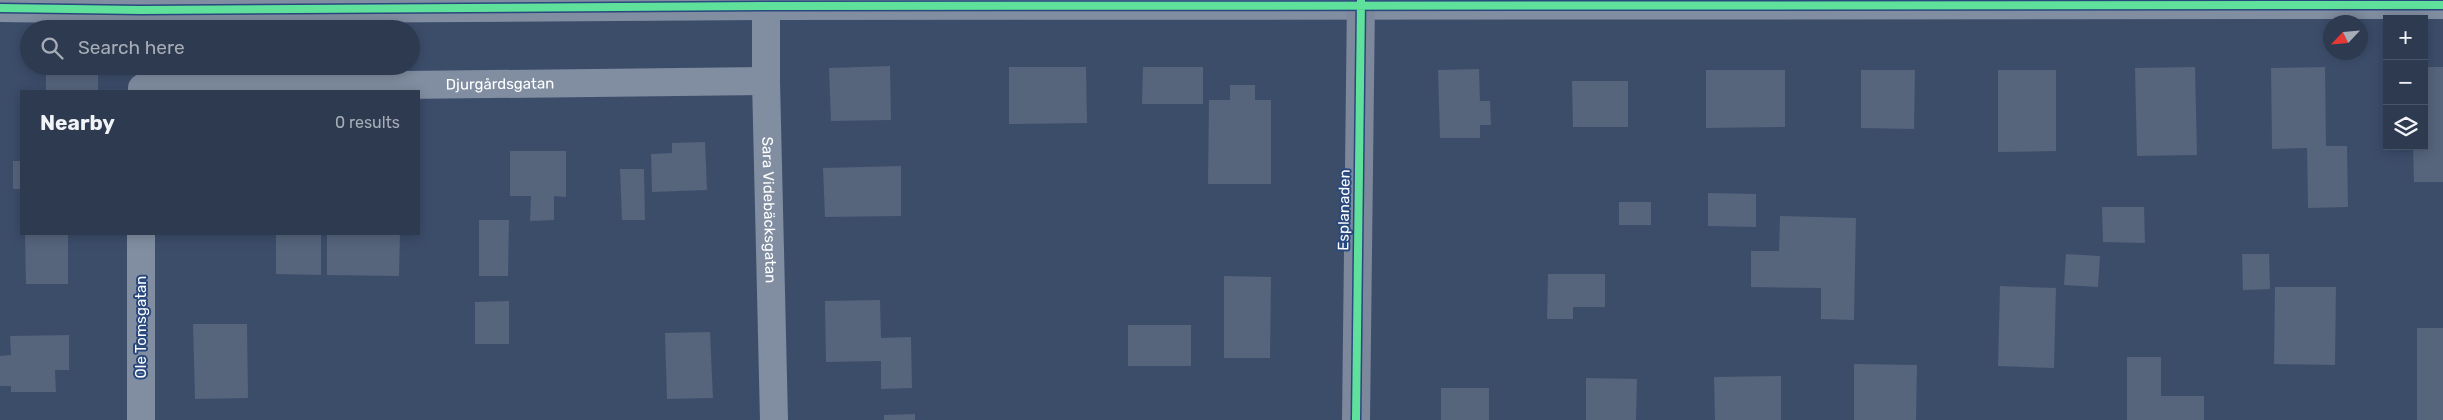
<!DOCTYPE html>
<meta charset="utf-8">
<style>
:root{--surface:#2d3a50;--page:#354157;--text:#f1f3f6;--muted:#a7adb7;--line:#485467}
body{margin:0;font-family:Rubik,sans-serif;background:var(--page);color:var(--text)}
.controls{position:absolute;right:15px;top:15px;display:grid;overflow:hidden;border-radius:0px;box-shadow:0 2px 12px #0003}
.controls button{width:45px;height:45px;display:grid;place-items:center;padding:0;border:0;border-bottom:1px solid var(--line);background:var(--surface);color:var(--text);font:25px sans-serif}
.compass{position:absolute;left:2323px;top:15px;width:45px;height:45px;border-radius:50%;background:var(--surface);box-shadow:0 2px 12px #0003;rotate:244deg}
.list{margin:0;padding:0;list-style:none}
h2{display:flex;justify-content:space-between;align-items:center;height:65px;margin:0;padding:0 20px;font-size:21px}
h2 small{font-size:16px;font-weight:400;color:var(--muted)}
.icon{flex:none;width:28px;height:28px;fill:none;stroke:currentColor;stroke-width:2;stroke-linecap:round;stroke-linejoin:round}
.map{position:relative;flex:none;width:2443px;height:420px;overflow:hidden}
.search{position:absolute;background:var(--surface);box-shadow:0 2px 12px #0003;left:20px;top:20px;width:400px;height:55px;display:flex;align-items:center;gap:12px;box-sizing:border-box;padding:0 18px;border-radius:28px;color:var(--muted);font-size:19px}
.panel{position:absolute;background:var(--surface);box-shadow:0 2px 12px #0003;left:20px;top:90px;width:400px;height:145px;border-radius:0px}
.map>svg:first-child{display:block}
.building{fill:#56647c}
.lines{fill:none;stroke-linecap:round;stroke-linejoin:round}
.street{stroke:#818da1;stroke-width:28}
.secondary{stroke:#7d889d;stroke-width:28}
.cycleway-casing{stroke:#28487e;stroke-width:11}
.cycleway{stroke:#60e19b;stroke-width:8}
.labels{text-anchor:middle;stroke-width:4;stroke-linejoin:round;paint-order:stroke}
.street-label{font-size:15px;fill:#fff;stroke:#28487e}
</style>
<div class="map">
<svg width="2443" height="420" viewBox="0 0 2443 420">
<rect width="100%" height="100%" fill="#3c4d6a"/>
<path class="building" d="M 46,66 L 98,66 L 98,91 L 46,91 Z
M 890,66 L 891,120 L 831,121 L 829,68 Z
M 1009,67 L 1086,67 L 1087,123 L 1009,124 Z
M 1143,67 L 1203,67 L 1203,104 L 1142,104 Z
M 2195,67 L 2197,155 L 2137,156 L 2135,68 Z
M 2325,67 L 2326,146 L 2347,146 L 2348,207 L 2308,208 L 2307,148 L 2272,149 L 2271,68 Z
M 2424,67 L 2443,67 L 2443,182 L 2414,182 L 2413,146 L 2424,146 Z
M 1479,69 L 1480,101 L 1490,101 L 1491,125 L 1480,125 L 1480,138 L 1440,138 L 1438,70 Z
M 1706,70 L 1785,70 L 1785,127 L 1706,128 Z
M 1861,70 L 1915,70 L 1914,129 L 1861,128 Z
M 1998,70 L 2056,70 L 2056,151 L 1998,152 Z
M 1572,81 L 1628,81 L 1628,127 L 1573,127 Z
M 1230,85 L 1255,85 L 1255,100 L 1271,100 L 1271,184 L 1208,184 L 1209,100 L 1230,100 Z
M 705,142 L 707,190 L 652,192 L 651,154 L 672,153 L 672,143 Z
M 510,151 L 566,151 L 566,197 L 554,196 L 554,220 L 530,221 L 531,196 L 510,196 Z
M 13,161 L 21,161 L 21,189 L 13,189 Z
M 901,166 L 901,216 L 825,217 L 823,168 Z
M 620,169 L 644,169 L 645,220 L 622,220 Z
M 1708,193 L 1756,194 L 1756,227 L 1708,226 Z
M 1619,202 L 1651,202 L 1651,225 L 1619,225 Z
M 2102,207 L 2144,207 L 2145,243 L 2103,242 Z
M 1780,216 L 1856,218 L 1854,320 L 1821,319 L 1821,288 L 1751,287 L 1751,251 L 1779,251 Z
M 479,220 L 509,220 L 508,276 L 479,276 Z
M 25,234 L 68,234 L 68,284 L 26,284 Z
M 276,234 L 321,234 L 321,275 L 276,274 Z
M 327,234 L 400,234 L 399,276 L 327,275 Z
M 2066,254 L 2100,256 L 2098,287 L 2064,285 Z
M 2242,254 L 2269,254 L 2270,289 L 2243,290 Z
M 1548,274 L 1605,274 L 1605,307 L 1573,307 L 1573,319 L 1547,319 Z
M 1224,276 L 1271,277 L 1270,358 L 1224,358 Z
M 2000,286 L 2056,288 L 2054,368 L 1998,366 Z
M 2275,287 L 2336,287 L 2335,365 L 2274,364 Z
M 880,300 L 881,338 L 911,337 L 912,388 L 881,389 L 881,361 L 826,362 L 825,301 Z
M 509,301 L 509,344 L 475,344 L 475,302 Z
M 193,324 L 247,324 L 248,398 L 195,399 Z
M 1128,325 L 1191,325 L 1191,366 L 1128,366 Z
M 2417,328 L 2443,328 L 2443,420 L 2417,420 Z
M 710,332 L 713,398 L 667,399 L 665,333 Z
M 69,335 L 69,370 L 55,370 L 56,392 L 11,392 L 11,386 L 0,386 L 0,356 L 11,355 L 10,336 Z
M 2127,357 L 2161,357 L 2161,396 L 2204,396 L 2204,420 L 2127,420 Z
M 1854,364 L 1917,365 L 1916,420 L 1854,420 Z
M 1781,376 L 1781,420 L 1715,420 L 1714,377 Z
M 1586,378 L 1637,379 L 1636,420 L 1586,420 Z
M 1441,388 L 1489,388 L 1489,420 L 1441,420 Z
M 915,414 L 915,420 L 884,420 L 884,415 Z"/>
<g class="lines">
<g class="street">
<path id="s1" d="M 766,0 L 766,81 L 774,420"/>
<path d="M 0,8 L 141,10 L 767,6 L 2443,5"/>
<path id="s2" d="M 142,88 L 766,81"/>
<path d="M 141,420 L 141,234"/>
</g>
<path class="secondary" d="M 1356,420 L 1361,0"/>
<g class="cycleway-casing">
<path id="cycleway" d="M 0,8 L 141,10 L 767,6 L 2443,5
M 1356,420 L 1361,0"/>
</g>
<use href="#cycleway" class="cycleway"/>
</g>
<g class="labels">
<g class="street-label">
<text dy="5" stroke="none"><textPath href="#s2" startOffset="358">Djurgårdsgatan</textPath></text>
<text dy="5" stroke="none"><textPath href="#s1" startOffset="210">Sara Videbäcksgatan</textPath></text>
<text transform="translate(1344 210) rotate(-89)" y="5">Esplanaden</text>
<text transform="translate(141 327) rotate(-90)" y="5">Ole Tomsgatan</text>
</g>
</g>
</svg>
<div class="controls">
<button>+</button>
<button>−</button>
<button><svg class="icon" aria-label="layers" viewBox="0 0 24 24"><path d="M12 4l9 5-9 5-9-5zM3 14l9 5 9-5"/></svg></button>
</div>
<svg class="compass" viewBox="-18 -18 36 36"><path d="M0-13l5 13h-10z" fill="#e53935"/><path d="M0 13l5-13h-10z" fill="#a7adb7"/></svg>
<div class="search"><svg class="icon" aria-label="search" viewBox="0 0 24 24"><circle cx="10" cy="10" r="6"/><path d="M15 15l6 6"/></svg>Search here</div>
<section class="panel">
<h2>Nearby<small>0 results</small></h2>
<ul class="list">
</ul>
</section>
</div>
